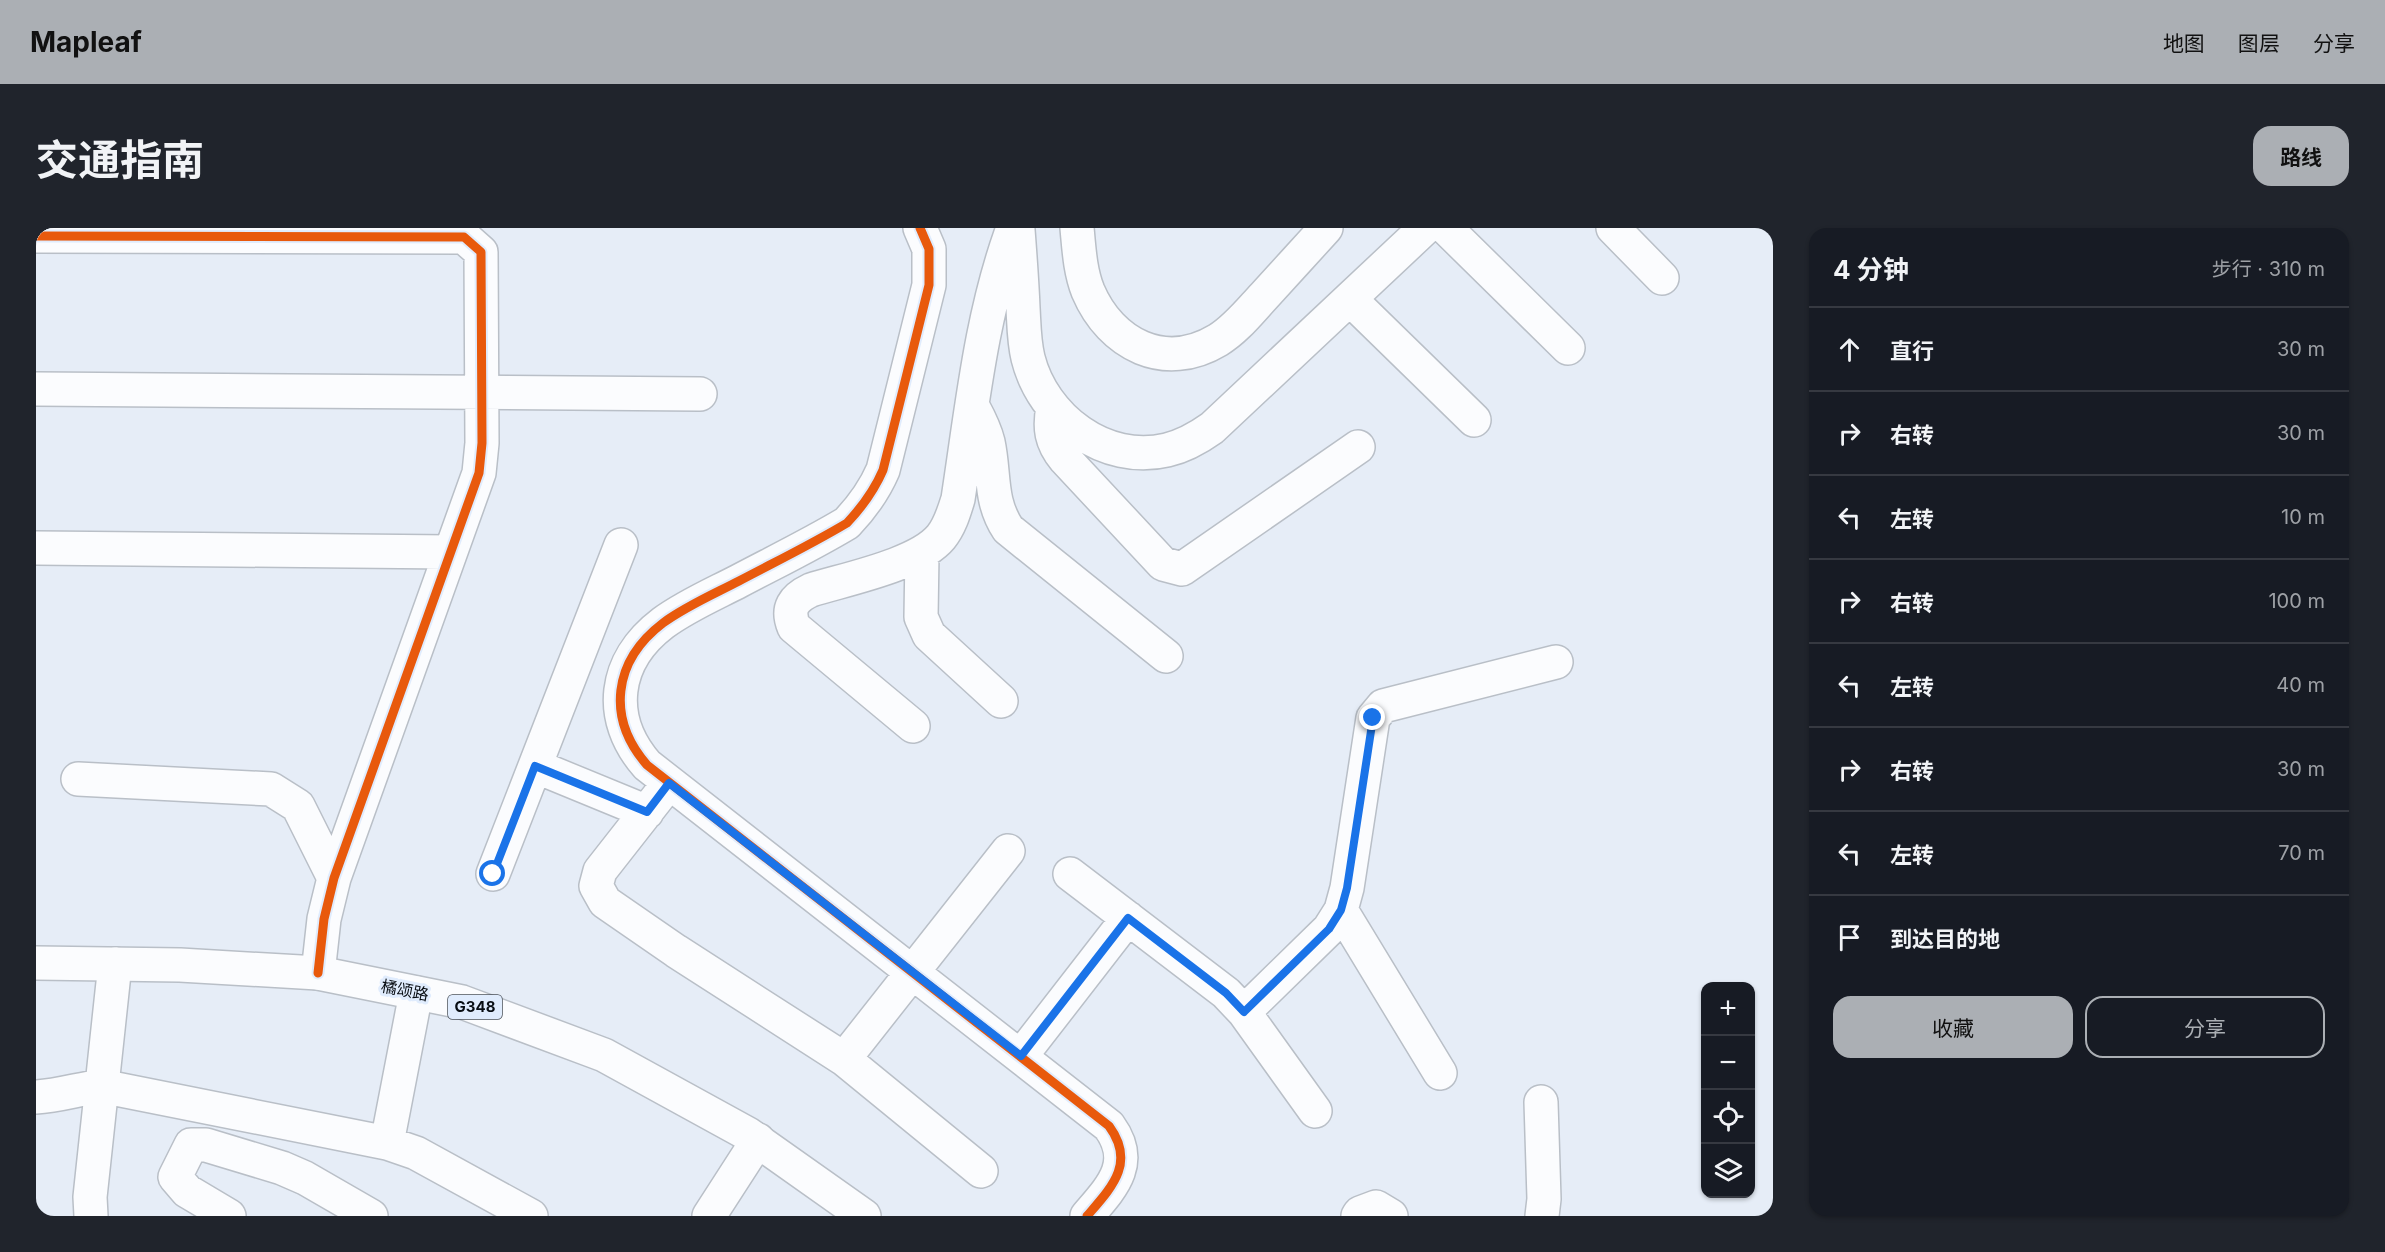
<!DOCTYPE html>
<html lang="zh">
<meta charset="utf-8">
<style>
:root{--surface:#171b24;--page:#20242c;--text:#f1f3f6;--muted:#9ea1a6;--line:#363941;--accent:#abafb4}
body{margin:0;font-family:Inter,"Noto Sans SC",sans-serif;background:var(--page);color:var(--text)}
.controls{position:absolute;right:18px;bottom:18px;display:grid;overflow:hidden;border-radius:12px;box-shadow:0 2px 4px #0004}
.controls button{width:54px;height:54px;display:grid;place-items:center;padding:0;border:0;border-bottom:2px solid var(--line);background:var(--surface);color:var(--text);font:30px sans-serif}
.stop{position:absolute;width:18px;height:18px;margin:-14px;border:4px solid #1a73e8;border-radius:50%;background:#fff}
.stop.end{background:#1a73e8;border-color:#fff;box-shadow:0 2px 6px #0008}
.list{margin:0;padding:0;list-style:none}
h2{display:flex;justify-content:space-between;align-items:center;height:78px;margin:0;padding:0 24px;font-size:26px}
h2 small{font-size:20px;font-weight:400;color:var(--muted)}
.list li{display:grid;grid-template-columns:39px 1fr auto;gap:18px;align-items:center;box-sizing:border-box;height:84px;padding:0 24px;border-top:2px solid var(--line)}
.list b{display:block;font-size:22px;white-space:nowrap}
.list em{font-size:20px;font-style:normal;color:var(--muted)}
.actions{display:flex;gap:12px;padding:18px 24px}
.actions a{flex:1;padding:14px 0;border:2px solid var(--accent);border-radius:18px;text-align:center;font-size:21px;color:var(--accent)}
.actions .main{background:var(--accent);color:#111}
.icon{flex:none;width:33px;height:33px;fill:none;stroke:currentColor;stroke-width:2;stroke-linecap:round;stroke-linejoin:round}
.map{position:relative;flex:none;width:1737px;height:988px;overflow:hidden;border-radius:18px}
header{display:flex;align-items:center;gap:36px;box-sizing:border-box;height:84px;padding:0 30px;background:var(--accent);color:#111}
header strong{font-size:28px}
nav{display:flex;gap:33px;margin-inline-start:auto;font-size:21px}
.intro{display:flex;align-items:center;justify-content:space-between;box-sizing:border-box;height:144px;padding:0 36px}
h1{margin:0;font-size:42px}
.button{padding:15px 27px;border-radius:18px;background:var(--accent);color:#111;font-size:21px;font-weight:700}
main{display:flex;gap:36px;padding:0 36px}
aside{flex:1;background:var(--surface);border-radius:18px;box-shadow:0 2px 4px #0004}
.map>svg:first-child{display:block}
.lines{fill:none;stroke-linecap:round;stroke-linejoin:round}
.minor-casing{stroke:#b9bfc7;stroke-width:36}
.highway-casing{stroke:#b9bfc7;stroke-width:36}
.minor{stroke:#fbfcfe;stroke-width:33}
.highway{stroke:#fbfcfe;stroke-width:33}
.cycleway-casing{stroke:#e0ecfd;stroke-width:13}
.cycleway{stroke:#e8590c;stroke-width:9}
.route{stroke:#1a73e8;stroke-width:8}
.labels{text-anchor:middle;stroke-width:6;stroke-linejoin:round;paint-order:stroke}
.shield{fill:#e0ecfd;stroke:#495059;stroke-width:1.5}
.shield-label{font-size:15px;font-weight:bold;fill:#080d13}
.street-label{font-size:16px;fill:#080d13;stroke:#e0ecfd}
</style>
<header>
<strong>Mapleaf</strong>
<nav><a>地图</a><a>图层</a><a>分享</a></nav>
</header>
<div class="intro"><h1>交通指南</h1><a class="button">路线</a></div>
<main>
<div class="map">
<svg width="1737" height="988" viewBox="0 0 1737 988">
<rect width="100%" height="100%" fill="#e6edf7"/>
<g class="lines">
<g class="minor-casing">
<path id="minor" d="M 884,0 L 893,21 L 893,57 L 847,242 C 838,263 827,278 811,295 C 776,316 739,334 703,353 C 678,366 650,378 627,395 C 577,433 570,490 611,537 L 1073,898 C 1100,935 1076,959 1051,988
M 1041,0 C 1043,21 1044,43 1052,63 C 1075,117 1129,144 1182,112 C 1200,101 1214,83 1228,68 C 1249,45 1269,23 1290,0
M 1410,0 L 1532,120
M 1577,0 L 1626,50
M 982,2 C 984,28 986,54 987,80 C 988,97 988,114 992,130 C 1007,190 1069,237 1131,222 C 1148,218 1162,210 1176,200 L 1389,0
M 0,8 L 428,9 L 445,24 L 446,215 L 443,245 L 298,650 L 288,691 L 282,745
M 1314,71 L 1438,192
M 0,161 L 664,166
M 937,179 C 943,190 949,202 952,214 C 959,246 953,272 972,301 L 1130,428
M 1017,179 C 1013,200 1015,214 1029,231 L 1127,336 L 1146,341 L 1322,219
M 0,320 L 414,324
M 886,326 L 885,389 L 893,407 L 965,473
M 877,498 L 758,399 C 750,380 758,370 775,362 C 810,351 882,337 905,309 C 914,298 918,284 922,271 C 936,180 945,87 977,0
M 499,538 L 611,584
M 42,551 L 235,561 L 262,578 L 298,650
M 633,555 L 564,643 L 560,658 L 569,674 L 640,723 L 808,831 L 945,943
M 457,646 L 585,317
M 1034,646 L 1190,765 L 1208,784 L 1279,883
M 1305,682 L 1404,845
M 1208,784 L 1293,701 L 1305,682 L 1311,660 L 1337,490 L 1347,478 L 1520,434
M 985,828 L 1092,690
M 808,831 L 972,623
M 0,869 C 22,868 43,861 65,858 L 351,915 L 380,925 L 495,988
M 1505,874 L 1508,971 L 1506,988
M 351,915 L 380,765
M 55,988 L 54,969 L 79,736
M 193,988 L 151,963 L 139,949 L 155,917 L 170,917 L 246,940 L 269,950 L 335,988
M 673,988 L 722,912
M 1322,988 L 1324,985 L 1340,979 L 1355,988"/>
</g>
<g class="highway-casing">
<path id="highway" d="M 0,735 L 144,737 L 282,745 L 426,774 L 568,827 L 712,906 L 828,988"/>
</g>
<use href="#minor" class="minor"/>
<use href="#highway" class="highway"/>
<g class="cycleway-casing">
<path id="cycleway" d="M 884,0 L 893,21 L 893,57 L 847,242 C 838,263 827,278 811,295 C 776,316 739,334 703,353 C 678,366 650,378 627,395 C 577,433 570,490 611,537 L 1073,898 C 1100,935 1076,959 1051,988
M 0,8 L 428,9 L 445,24 L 446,215 L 443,245 L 298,650 L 288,691 L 282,745"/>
</g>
<use href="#cycleway" class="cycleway"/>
</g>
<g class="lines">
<path class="route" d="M 457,646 L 499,538 L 611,584 L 633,555 L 985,828 L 1092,690 L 1190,765 L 1208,784 L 1293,701 L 1305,682 L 1311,660 L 1337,490"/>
</g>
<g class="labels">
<rect class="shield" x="412" y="767" width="54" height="24" rx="4.5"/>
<g class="shield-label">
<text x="439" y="784">G348</text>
</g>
<g class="street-label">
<text transform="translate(369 762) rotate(11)" y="6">橘颂路</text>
</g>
</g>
</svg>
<div class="controls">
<button>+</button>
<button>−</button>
<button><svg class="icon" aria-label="locate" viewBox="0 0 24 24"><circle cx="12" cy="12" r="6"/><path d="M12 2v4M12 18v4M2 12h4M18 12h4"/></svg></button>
<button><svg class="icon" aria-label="layers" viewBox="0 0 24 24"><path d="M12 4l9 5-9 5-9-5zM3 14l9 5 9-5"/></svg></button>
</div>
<div class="stop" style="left:457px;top:646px"></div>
<div class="stop end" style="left:1337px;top:490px"></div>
</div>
<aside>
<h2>4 分钟<small>步行 · 310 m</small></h2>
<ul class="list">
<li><svg class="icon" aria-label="ahead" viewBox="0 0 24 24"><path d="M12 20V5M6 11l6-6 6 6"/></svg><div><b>直行</b></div><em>30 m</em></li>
<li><svg class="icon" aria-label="right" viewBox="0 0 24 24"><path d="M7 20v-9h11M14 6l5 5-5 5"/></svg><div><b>右转</b></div><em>30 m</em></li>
<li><svg class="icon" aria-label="left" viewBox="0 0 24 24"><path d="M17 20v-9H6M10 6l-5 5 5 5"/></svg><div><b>左转</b></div><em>10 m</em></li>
<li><svg class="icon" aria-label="right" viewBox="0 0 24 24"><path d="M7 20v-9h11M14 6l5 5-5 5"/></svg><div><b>右转</b></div><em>100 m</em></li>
<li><svg class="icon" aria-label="left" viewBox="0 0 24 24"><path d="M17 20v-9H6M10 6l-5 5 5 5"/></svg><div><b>左转</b></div><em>40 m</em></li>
<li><svg class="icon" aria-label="right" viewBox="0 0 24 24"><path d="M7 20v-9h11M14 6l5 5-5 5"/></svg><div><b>右转</b></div><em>30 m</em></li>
<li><svg class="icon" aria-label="left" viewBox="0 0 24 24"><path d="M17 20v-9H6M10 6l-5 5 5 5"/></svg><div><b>左转</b></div><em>70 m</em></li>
<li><svg class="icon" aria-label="arrive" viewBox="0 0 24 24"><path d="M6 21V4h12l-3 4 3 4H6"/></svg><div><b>到达目的地</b></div></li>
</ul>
<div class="actions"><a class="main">收藏</a><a>分享</a></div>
</aside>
</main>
